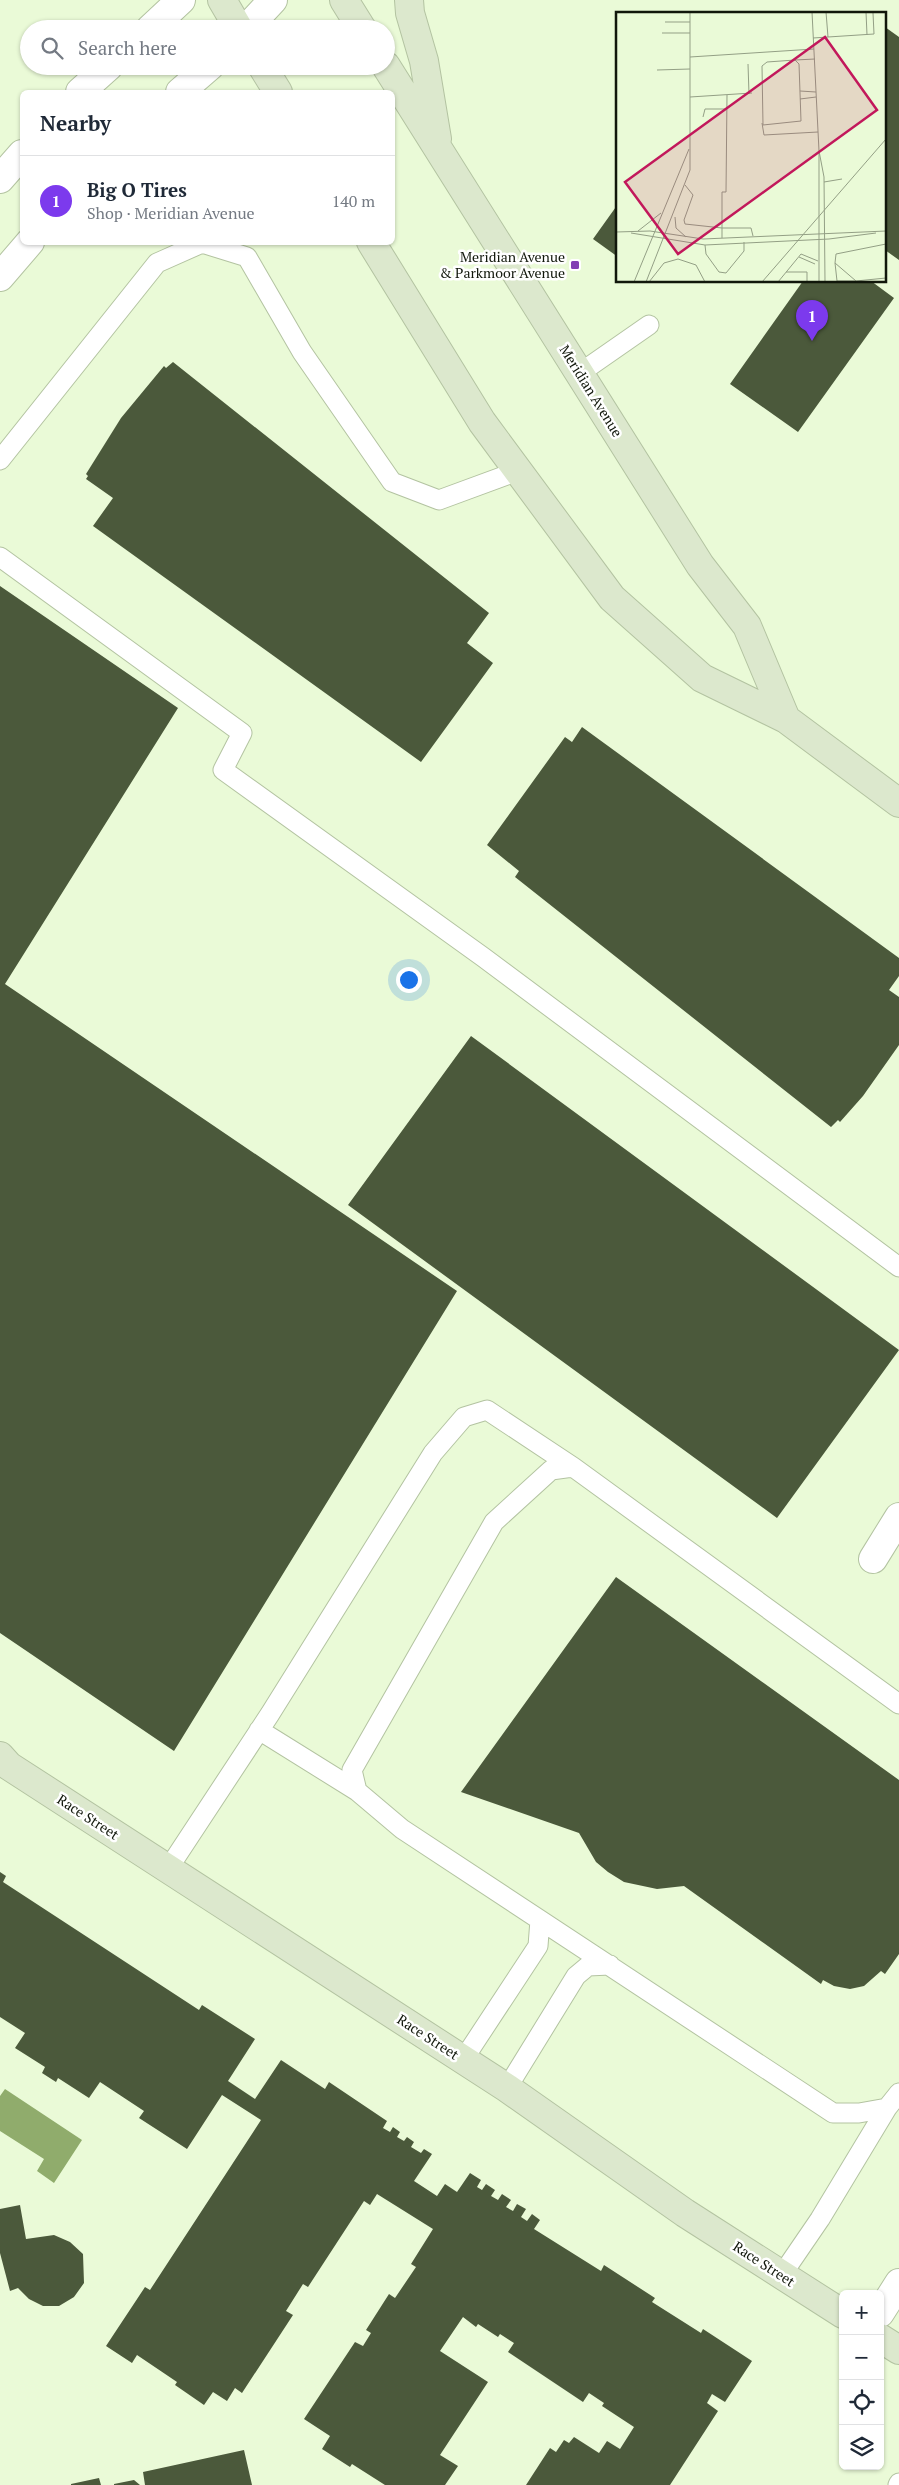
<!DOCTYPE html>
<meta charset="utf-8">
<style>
:root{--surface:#fff;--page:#f6f6f7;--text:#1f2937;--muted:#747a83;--line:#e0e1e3;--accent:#7c3aed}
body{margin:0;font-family:"PT Serif",serif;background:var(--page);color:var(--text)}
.controls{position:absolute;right:15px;bottom:15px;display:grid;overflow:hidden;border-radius:8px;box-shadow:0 1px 4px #0004}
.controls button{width:45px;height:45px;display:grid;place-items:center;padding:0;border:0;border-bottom:1px solid var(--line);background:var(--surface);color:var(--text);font:25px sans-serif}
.you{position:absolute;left:408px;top:979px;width:18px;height:18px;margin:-12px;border:4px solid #fff;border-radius:50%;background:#1a73e8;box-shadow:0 0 0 8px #1a73e833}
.badge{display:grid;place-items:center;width:32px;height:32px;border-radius:50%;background:var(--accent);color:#fff;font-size:16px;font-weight:700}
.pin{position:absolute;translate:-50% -41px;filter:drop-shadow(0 1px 2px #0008)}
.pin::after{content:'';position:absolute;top:26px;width:18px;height:15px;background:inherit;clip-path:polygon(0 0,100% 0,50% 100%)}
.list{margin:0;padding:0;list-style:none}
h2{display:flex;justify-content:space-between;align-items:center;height:65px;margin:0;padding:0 20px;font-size:21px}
h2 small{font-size:16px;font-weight:400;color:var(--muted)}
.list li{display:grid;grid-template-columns:32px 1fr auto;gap:15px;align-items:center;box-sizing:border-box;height:90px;padding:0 20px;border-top:1px solid var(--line)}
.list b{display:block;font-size:19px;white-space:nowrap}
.list p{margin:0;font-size:16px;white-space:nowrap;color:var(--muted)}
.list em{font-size:16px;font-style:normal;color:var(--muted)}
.icon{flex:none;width:28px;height:28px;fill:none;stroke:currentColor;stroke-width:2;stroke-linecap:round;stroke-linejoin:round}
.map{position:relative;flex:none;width:899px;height:2485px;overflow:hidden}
.search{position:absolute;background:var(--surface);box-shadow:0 1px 4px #0004;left:20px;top:20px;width:375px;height:55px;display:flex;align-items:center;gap:12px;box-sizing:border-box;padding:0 18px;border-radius:28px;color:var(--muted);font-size:19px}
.panel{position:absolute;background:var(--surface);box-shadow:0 1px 4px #0004;left:20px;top:90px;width:375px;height:155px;border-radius:8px}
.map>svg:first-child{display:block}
.water{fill:#90ac6c}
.building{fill:#4b593b}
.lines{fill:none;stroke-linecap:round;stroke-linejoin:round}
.service-casing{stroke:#b3c3a1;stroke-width:21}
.minor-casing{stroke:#b3c3a1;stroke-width:30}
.tertiary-casing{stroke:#b3c3a1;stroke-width:30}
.secondary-casing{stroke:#b3c3a1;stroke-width:30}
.service{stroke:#fff;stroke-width:19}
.minor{stroke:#fff;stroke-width:28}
.tertiary{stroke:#fff;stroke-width:28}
.secondary{stroke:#dce8cd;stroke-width:28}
.poi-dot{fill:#823fb3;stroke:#fff;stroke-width:2}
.labels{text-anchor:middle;stroke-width:5;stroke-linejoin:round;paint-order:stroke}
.poi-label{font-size:14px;fill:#11170b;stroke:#fff;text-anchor:end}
.street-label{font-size:14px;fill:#11170b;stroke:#fff}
.inset-road{fill:none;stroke:#939f85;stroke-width:1}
.view{fill:#c2185b;fill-opacity:0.15;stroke:#c2185b;stroke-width:2.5}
.inset-edge{fill:none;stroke:#11170b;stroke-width:2.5}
</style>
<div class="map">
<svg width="899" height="2485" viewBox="0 0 899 2485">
<rect width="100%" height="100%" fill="#eafad7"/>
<path class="water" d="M 5,2089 L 82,2140 L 54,2183 L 37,2171 L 44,2159 L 0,2131 L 0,2096 Z"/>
<path class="building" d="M 885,27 L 899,37 L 899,260 L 885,250 Z
M 618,204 L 618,257 L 593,239 Z
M 803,281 L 871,281 L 894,298 L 798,432 L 730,384 Z
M 173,362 L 489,613 L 467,643 L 493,663 L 421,762 L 93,526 L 113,498 L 86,479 L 88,476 L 86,474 L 121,418 L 164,366 L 166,368 Z
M 0,586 L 178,708 L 5,984 L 457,1291 L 174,1751 L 0,1633 Z
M 582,727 L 899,958 L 899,976 L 889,990 L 899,997 L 899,1045 L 863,1096 L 840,1122 L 838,1120 L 831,1127 L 515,877 L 519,871 L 487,845 L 565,737 L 572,742 Z
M 471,1036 L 899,1350 L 777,1518 L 348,1205 Z
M 616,1577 L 899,1780 L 899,1954 L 885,1974 L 881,1971 L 864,1986 L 850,1989 L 834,1986 L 823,1980 L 821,1984 L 684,1886 L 657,1889 L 624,1882 L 608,1872 L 596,1862 L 579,1833 L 461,1792 Z
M 0,1872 L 6,1876 L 3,1882 L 199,2010 L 202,2005 L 255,2039 L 228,2081 L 255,2099 L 281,2060 L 325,2089 L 329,2082 L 387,2121 L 383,2128 L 390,2132 L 393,2127 L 400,2132 L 397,2137 L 404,2141 L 407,2137 L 414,2142 L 411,2147 L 421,2153 L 424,2149 L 432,2154 L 414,2181 L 437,2196 L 445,2184 L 457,2192 L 470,2173 L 481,2180 L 477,2187 L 482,2190 L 486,2184 L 495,2190 L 491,2196 L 498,2200 L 502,2194 L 511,2200 L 506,2207 L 513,2211 L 517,2204 L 526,2209 L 521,2217 L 527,2221 L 532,2214 L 540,2220 L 534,2229 L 601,2271 L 604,2265 L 655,2298 L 652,2302 L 701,2333 L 703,2329 L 752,2361 L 725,2402 L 712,2394 L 707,2403 L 718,2411 L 670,2485 L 526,2485 L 550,2448 L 556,2452 L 564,2440 L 569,2443 L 574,2437 L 599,2453 L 607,2441 L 620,2449 L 634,2427 L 602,2406 L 604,2403 L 589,2393 L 583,2402 L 508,2352 L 514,2343 L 500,2334 L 498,2337 L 478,2324 L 476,2327 L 463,2317 L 440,2351 L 488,2382 L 440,2455 L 458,2466 L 445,2485 L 385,2485 L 352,2464 L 350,2467 L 322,2449 L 330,2436 L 304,2419 L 355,2342 L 363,2346 L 371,2333 L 366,2330 L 389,2294 L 395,2298 L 416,2267 L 411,2264 L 433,2229 L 377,2194 L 370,2205 L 364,2201 L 308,2287 L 303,2284 L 286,2311 L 293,2315 L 242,2393 L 235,2388 L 227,2401 L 213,2392 L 204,2405 L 175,2385 L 177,2382 L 137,2355 L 132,2363 L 106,2346 L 145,2287 L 150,2290 L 261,2120 L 222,2095 L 187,2149 L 139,2118 L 144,2111 L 100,2082 L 89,2098 L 58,2078 L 56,2082 L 42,2073 L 45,2067 L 15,2048 L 25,2033 L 0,2017 Z
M 20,2205 L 26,2239 L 54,2235 L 70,2242 L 83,2254 L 84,2283 L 74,2297 L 59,2306 L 43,2306 L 29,2299 L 18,2288 L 10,2291 L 0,2253 L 0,2209 Z
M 244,2450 L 252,2485 L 145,2485 L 143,2472 Z
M 99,2478 L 101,2485 L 71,2485 L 71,2484 Z
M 134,2480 L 140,2485 L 114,2485 L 114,2484 Z"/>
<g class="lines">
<g class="service-casing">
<path id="service" d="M 580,373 L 649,325
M 0,460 L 157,263 L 202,243 L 247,257 L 302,352 L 392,482 L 439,500 L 518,471
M 0,557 L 242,733 L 223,770 L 483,957 L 899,1267
M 899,1704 L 573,1467 L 551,1470 L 494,1522 L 352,1770 L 357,1791 L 402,1829 L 833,2113 L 859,2113 L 887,2108 L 899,2093
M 259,1730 L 357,1791
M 168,1869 L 270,1714 L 433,1453 L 464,1417 L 487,1410 L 573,1467
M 463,2060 L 538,1946 L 540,1920
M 507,2088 L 576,1976 L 588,1966 L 610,1965
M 781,2276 L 820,2219 L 887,2108
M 898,2485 L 899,2483"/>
</g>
<g class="minor-casing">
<path id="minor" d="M 873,1559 L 899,1517"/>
</g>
<g class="tertiary-casing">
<path id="tertiary" d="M 150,29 L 181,0
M 246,29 L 273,0
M 80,92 L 109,66
M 180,92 L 210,66
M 0,179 L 22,154
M 0,277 L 30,242
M 880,2313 L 899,2283"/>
</g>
<g class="secondary-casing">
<path id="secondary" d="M 222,0 L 239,29
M 344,0 L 362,29
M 409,0 L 410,13 L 424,61 L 437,139
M 262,66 L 278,92
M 386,66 L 700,565 L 747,626 L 786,719
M 371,242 L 482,422 L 612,598 L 702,678 L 786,719 L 899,803
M 0,1756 L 9,1766 L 507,2088 L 685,2213 L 843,2314
M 880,2338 L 899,2350"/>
</g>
<use href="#service" class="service"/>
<use href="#minor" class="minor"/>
<use href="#tertiary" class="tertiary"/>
<use href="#secondary" class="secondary"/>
</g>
<rect class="poi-dot" x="570" y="260" width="10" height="10" rx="2.5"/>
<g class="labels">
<g class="poi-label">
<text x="565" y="262">Meridian Avenue<tspan x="565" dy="16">&amp; Parkmoor Avenue</tspan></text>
</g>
<g class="street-label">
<text transform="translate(591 391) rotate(58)" y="5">Meridian Avenue</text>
<text transform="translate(88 1817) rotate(33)" y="5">Race Street</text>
<text transform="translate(428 2037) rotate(33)" y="5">Race Street</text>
<text transform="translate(764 2264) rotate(33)" y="5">Race Street</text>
</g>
</g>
<g transform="translate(616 12)">
<rect width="270" height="270" fill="#eafad7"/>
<path class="inset-road" d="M 196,0 L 203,139 L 203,270M 250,0 L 251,23M 49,10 L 74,10M 46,21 L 74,21M 212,25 L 258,22 L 257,1M 197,26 L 212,25 L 210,0M 74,45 L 198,37M 179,48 L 183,52 L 185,109 L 147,113 L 146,54 L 151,50 ZM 179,48 L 199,47M 132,52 L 133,82M 41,58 L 74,57M 184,79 L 200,80M 111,83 L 110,180 L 106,180 L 106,216 L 135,216 L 137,224M 74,85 L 136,81M 184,87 L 200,85M 87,105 L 89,97 L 111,97M 146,111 L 148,123 L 202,120M 203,139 L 208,165 L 209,270M 208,170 L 226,167M 69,173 L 77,183 L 68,208 L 69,212 L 106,216 L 106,226M 59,205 L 60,216 L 70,225M 22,219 L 45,201M 0,220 L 34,219 L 87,227 L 270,219M 15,221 L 89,233 L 213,227 L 260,221M 89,233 L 90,242 L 103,260 L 110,261 L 128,239 L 128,230M 183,245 L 199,252M 219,251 L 240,269 L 221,269 L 219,251 L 220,242 L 270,232M 170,260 L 191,260 L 191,270M 240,269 L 270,266M 18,270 L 73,137M 30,270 L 74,158 L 74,0M 33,270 L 48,251 L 62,247 L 80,253 L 89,270M 146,270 L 270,127M 162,270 L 185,242 L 202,249"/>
<path class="view" d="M 209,25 L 261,98 L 62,242 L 9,170 Z"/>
<rect width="270" height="270" class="inset-edge"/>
</g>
</svg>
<div class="controls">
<button>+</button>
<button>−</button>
<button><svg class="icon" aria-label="locate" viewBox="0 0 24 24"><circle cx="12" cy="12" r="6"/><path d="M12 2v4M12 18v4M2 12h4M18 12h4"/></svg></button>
<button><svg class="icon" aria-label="layers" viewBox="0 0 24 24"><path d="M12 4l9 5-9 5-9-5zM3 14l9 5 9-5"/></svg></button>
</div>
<div class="you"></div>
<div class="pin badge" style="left:812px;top:341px">1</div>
<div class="search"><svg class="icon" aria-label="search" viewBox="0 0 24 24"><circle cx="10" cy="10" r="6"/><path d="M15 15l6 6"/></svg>Search here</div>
<section class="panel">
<h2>Nearby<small></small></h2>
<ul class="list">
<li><span class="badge">1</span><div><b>Big O Tires</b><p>Shop · Meridian Avenue</p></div><em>140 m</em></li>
</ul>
</section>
</div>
